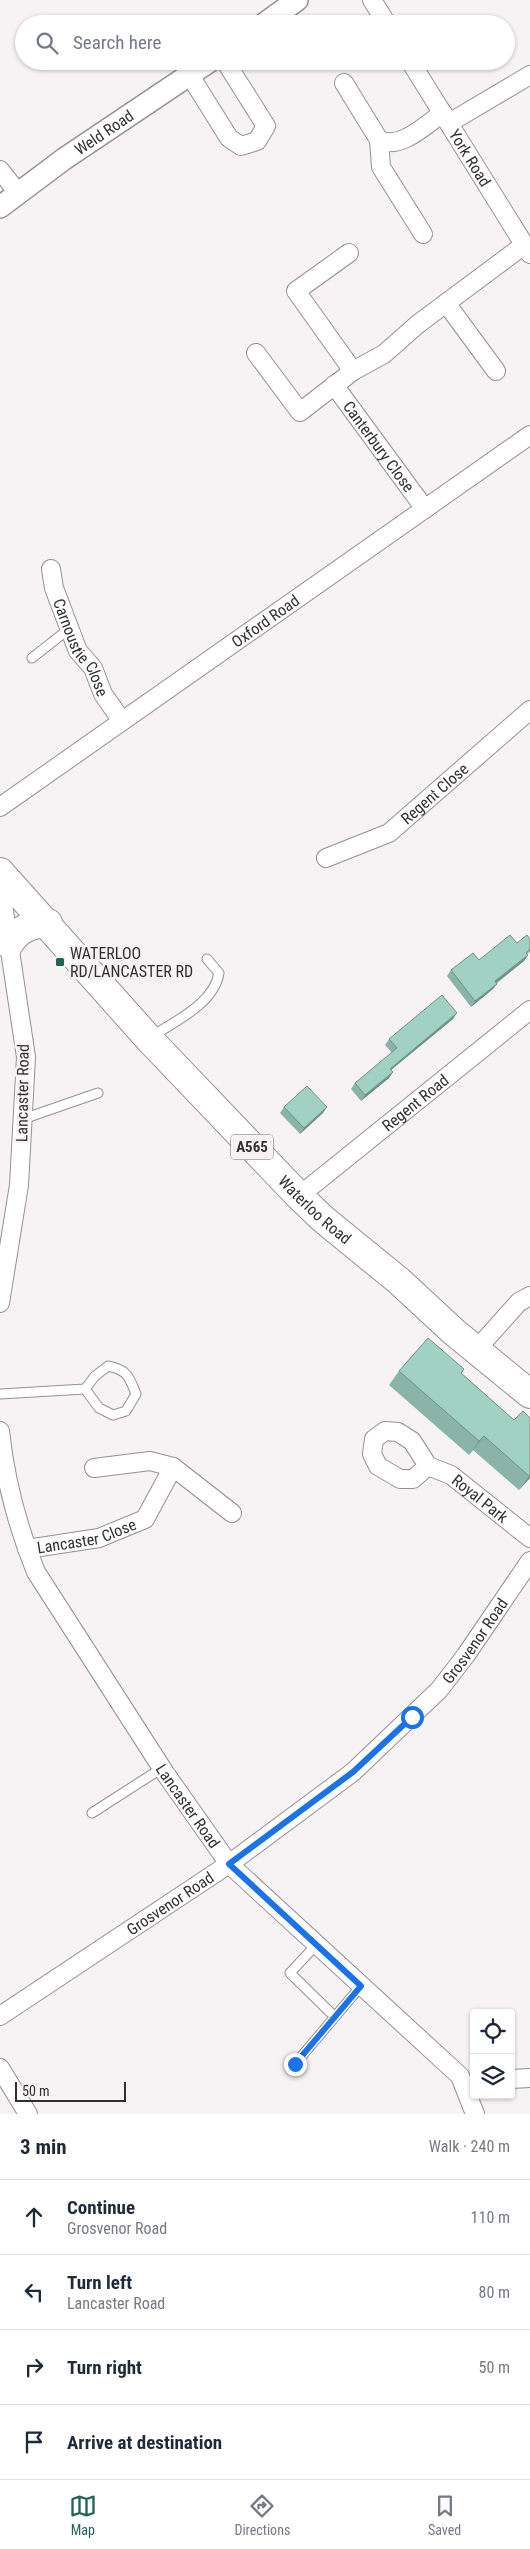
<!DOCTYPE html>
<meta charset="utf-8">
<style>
:root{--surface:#fff;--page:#f6f6f7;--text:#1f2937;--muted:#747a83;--line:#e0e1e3;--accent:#1f6455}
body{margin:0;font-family:"Roboto Condensed",sans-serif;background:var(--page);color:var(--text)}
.controls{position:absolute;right:15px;bottom:15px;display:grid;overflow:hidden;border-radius:5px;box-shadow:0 1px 4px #0004}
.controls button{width:45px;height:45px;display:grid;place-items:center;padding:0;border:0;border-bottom:1px solid var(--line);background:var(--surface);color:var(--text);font:25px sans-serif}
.scale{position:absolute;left:15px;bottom:12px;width:111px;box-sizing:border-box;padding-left:5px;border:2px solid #313030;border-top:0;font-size:14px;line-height:18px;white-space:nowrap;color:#313030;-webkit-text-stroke:4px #f7f3f5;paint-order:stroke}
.stop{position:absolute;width:15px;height:15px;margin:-11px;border:4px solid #1a73e8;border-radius:50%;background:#fff}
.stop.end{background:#1a73e8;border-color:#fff;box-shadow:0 1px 5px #0008}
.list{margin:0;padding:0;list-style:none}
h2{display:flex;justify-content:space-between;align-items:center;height:65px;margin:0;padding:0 20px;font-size:21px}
h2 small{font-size:16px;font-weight:400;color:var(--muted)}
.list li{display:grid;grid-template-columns:32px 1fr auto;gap:15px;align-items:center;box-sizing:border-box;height:75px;padding:0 20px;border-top:1px solid var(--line)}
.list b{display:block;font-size:19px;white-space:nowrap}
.list p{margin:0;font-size:16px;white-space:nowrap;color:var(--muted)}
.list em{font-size:16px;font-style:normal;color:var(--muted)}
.icon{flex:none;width:28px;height:28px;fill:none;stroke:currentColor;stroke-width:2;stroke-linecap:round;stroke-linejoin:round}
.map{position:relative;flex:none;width:530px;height:2114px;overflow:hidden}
.search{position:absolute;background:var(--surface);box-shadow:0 1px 4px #0004;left:15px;right:15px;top:15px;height:55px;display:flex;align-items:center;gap:12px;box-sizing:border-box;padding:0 18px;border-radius:28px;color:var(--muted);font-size:19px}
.sheet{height:365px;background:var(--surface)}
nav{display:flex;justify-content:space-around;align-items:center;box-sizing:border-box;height:70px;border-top:1px solid var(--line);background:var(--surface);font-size:14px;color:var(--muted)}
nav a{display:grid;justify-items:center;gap:2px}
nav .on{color:var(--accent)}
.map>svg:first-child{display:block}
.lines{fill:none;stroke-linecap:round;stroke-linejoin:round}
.service-casing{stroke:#939091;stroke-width:11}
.minor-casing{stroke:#939091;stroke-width:20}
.tertiary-casing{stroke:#939091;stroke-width:24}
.trunk-casing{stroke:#939091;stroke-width:30}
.service{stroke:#fff;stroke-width:9}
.minor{stroke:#fff;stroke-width:18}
.tertiary{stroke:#fff;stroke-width:21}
.trunk{stroke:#fff;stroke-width:28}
.wall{fill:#8ab4a8}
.shaded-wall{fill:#709288}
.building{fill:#a0d1c3;stroke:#709288}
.route{stroke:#1a73e8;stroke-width:6}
.poi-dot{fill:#1f6455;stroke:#f7f3f5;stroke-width:2}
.labels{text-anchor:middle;stroke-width:5;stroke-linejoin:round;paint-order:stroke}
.shield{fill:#f7f3f5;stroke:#6c6a6b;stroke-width:1}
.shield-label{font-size:15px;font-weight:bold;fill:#313030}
.street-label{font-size:16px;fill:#313030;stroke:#f7f3f5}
.poi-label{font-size:16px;fill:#313030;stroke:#f7f3f5;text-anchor:start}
</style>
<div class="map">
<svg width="530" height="2114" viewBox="0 0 530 2114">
<rect width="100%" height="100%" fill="#f7f3f5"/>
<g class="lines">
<g class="service-casing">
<path id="service" d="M 32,658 L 70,628
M 151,1037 C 175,1021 214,1004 219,973 L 207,959
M 23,1119 L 98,1093
M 108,1366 C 128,1370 129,1377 136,1394 L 126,1411 L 113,1415 L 99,1408 L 85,1389 L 95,1376 Z
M 0,1394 L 85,1389
M 92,1813 L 162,1768
M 316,1945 L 290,1973 L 335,2017
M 295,2064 L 361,1986"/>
</g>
<g class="minor-casing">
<g id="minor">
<path d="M 372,0 L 387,24"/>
<path id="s1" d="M 410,61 L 530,254"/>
<path d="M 189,74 L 229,138 L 241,146 L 257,141 L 266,126 L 225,61"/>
<path d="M 344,83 L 379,140 C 401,150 425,125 443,113"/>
<path d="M 449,123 L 530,75"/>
<path d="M 379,140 L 381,167 L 423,234"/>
<path d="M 0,170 L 18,193"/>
<path d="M 349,253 L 296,291 L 353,371"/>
<path d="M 446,303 L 496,371"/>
<path d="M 256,353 L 300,412 L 353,371 L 384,354 L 418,324 L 524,245"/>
<path id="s2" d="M 334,385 L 425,509"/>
<path id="s3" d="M 51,569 L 54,588 L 78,651 L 93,668 L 103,694 L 122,721"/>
<path id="s4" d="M 0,807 L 530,435"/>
<path id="s5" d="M 326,858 L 389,833 L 530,710"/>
<path d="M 0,884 L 26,1057 L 19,1185 L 0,1303"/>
<path id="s6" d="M 299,1196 L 530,1010"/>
<path d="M 476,1350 L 519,1302 L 530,1296"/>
<path id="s7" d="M 0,1431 C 5,1478 18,1528 36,1572 L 165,1773 L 229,1864 L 460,2076 L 475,2114"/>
<path id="s8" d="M 428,1466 L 413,1479 L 400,1479 L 378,1466 L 372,1454 L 374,1439 L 385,1431 L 398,1432 L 412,1441 L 428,1466 L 451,1475 L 530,1538"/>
<path d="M 94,1468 L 150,1461 L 173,1467 L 232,1513"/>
<path id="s9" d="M 27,1549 L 99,1538 L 145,1519 L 173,1467"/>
<path id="s10" d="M 0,2016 L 229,1864 L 353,1772 L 439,1690 L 466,1655 L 530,1561"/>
<path d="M 0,2068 L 28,2114"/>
<path d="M 511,2079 L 530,2078"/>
</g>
</g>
<g class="tertiary-casing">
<g id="tertiary">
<path d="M 264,24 L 297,0"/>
<path id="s11" d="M 0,207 L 64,159 L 210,61"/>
</g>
</g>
<g class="trunk-casing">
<g id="trunk">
<path id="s12" d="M 0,872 L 149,1039 L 299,1196 L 323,1219 L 399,1281 L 454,1332 L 530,1394"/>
<path d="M 9,944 C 18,929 31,924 48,923"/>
</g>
</g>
<use href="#service" class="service"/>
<use href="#minor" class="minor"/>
<use href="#tertiary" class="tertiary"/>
<use href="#trunk" class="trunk"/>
</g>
<path class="wall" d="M 530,939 L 530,952 L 527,954 L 528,955 L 524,961 L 497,983 L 497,984 L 493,989 L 471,1007 L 447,976 L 451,970 L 479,960 Z
M 453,1019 L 391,1070 L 393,1072 L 389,1078 L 361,1101 L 351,1089 L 355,1083 L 392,1053 L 385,1045 L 389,1039 Z
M 284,1107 L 323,1113 L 300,1134 L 280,1113 Z
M 464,1369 L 461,1373 L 514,1420 L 530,1418 L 530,1478 L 519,1490 L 473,1450 L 469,1455 L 389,1385 L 399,1371 Z"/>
<path class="shaded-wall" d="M 528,955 L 524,961 L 491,987 L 495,981 Z
M 497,984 L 493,989 L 471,1007 L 475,1001 Z
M 457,1013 L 453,1019 L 386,1074 L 390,1069 Z
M 393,1072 L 389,1078 L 361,1101 L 365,1095 Z
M 327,1107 L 323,1113 L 300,1134 L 304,1128 Z
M 484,1436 L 473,1450 L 469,1455 L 479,1441 Z
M 530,1475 L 530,1478 L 519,1490 Z"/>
<path class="building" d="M 510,935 L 517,943 L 527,935 L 530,939 L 530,949 L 526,953 L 528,955 L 495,981 L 497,984 L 475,1001 L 451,970 L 473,953 L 479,960 Z
M 442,995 L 457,1013 L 390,1069 L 393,1072 L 365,1095 L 355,1083 L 397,1048 L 389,1039 Z
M 307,1086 L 327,1107 L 304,1128 L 284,1107 Z
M 428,1338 L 464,1369 L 461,1373 L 514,1420 L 523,1411 L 530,1418 L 530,1475 L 529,1476 L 484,1436 L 479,1441 L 399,1371 Z"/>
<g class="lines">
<path class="route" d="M 295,2064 L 361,1986 L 229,1864 L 353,1772 L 412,1717"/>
</g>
<rect class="poi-dot" x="55" y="957" width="10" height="10" rx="2.5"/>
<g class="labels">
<rect class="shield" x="231" y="1134.5" width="42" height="25" rx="4"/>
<g class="shield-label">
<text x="252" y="1152">A565</text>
</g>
<g class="street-label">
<text dy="6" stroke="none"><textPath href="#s11" startOffset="128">Weld Road</textPath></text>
<text dy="6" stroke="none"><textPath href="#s1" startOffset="114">York Road</textPath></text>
<text dy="6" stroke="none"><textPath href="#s2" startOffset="76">Canterbury Close</textPath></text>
<text dy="6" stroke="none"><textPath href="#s4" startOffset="324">Oxford Road</textPath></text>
<text dy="6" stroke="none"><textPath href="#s3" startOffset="85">Carnoustie Close</textPath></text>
<text dy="6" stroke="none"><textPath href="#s5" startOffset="128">Regent Close</textPath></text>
<text transform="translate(22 1093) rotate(-89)" y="6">Lancaster Road</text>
<text dy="6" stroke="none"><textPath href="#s6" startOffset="149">Regent Road</textPath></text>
<text dy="6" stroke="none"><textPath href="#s12" startOffset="462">Waterloo Road</textPath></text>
<text dy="6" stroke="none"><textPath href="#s8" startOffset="222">Royal Park</textPath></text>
<text dy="6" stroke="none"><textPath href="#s9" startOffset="61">Lancaster Close</textPath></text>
<text dy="6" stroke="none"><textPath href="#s10" startOffset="609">Grosvenor Road</textPath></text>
<text dy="6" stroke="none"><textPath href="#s7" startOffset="425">Lancaster Road</textPath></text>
<text dy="6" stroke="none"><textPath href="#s10" startOffset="204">Grosvenor Road</textPath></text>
</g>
<g class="poi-label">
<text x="70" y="959">WATERLOO<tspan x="70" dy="18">RD/LANCASTER RD</tspan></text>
</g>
</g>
</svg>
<div class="controls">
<button><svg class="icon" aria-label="locate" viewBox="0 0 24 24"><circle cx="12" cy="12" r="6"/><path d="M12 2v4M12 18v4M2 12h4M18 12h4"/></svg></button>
<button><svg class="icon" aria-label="layers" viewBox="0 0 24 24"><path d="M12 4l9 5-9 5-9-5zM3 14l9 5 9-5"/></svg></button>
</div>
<div class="scale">50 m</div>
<div class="stop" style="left:412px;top:1717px"></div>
<div class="stop end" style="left:295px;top:2064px"></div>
<div class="search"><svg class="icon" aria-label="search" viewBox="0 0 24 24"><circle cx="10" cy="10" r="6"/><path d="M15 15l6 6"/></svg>Search here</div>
</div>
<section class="sheet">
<h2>3 min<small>Walk · 240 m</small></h2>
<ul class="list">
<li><svg class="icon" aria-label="ahead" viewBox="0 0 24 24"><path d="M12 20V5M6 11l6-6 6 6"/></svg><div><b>Continue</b><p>Grosvenor Road</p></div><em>110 m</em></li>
<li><svg class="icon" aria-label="left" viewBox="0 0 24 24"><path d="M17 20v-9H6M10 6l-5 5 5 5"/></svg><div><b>Turn left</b><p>Lancaster Road</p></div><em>80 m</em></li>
<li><svg class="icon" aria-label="right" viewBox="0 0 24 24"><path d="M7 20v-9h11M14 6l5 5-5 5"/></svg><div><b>Turn right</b></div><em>50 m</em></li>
<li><svg class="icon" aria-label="arrive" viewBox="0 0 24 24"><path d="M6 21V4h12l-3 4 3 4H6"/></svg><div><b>Arrive at destination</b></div></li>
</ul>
</section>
<nav>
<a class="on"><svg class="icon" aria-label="map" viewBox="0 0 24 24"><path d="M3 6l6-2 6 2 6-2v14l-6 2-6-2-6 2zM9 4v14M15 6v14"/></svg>Map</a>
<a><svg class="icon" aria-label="directions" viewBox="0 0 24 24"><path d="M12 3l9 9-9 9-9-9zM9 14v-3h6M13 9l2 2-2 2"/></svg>Directions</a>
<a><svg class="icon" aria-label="saved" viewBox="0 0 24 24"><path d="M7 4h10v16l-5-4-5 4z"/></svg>Saved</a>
</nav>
